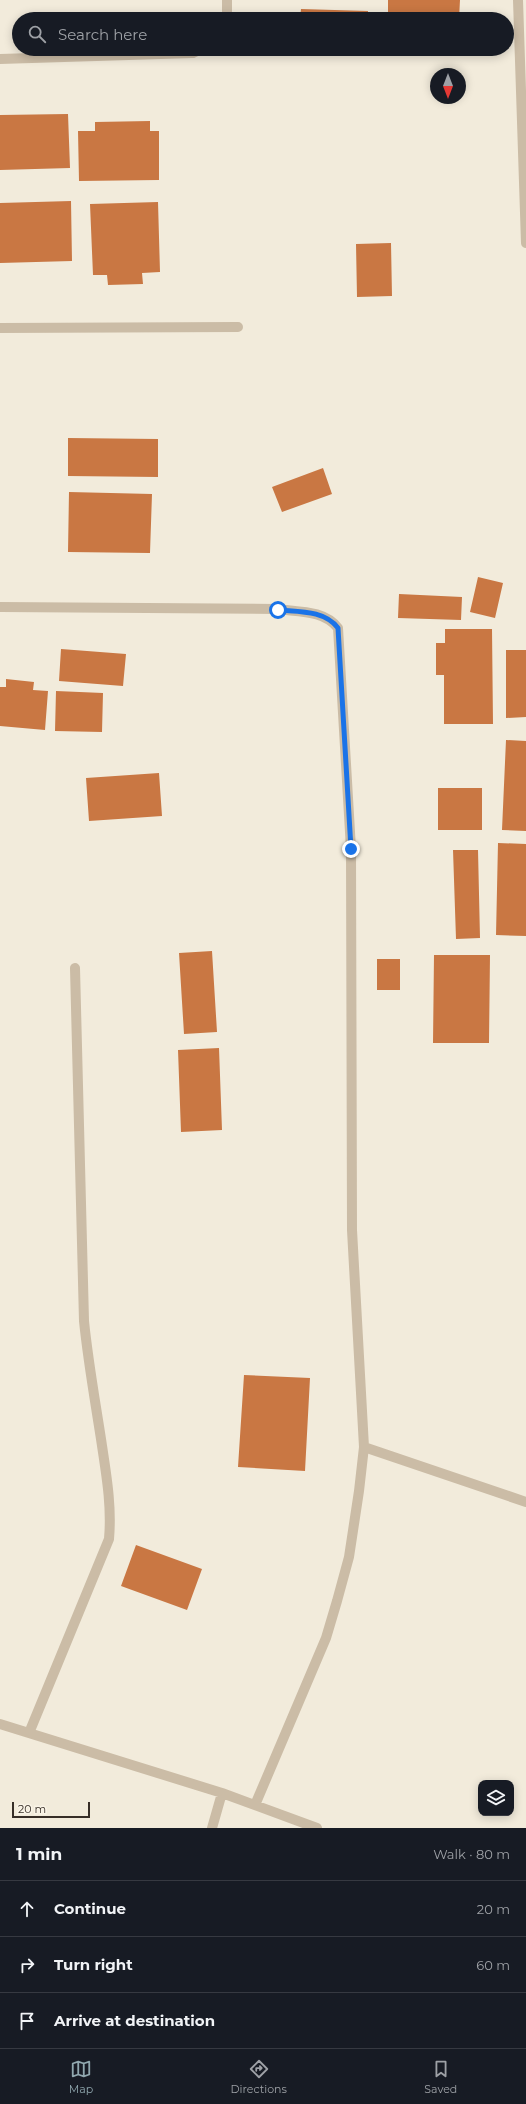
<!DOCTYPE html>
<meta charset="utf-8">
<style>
:root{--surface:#171b24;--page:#20242c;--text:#f1f3f6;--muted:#9ea1a6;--line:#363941;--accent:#91a8af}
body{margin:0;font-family:Montserrat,sans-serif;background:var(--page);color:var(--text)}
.controls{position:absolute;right:12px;bottom:12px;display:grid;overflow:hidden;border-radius:8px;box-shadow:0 2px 10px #0003}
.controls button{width:36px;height:36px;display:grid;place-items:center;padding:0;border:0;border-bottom:1px solid var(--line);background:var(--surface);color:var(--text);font:20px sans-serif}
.compass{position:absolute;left:430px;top:68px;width:36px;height:36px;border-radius:50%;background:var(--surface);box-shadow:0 2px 10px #0003;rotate:180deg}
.scale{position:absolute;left:12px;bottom:10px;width:78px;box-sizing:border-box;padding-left:4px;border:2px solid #372e27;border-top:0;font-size:11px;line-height:14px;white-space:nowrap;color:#372e27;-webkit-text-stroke:3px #faf4e7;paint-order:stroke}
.stop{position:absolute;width:12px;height:12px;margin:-9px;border:3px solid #1a73e8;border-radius:50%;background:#fff}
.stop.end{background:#1a73e8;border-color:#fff;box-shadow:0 1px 4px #0008}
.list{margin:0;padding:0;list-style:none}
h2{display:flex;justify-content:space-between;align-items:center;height:52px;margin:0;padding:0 16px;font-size:17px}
h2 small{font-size:13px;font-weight:400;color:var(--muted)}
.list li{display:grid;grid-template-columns:26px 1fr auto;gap:12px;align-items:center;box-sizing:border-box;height:56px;padding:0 16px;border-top:1px solid var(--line)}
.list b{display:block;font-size:15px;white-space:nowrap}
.list em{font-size:13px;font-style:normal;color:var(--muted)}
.icon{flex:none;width:22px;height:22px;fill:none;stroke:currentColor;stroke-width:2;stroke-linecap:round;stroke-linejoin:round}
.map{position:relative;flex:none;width:526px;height:1828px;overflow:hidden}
.search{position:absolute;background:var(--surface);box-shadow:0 2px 10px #0003;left:12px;right:12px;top:12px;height:44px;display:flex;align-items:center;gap:10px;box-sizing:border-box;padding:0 14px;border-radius:22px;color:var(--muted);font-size:15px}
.sheet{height:220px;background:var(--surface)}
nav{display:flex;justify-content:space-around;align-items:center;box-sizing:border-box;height:56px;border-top:1px solid var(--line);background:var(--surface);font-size:11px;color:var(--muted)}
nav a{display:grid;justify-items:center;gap:2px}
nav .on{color:var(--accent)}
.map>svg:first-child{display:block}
.building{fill:#c97743}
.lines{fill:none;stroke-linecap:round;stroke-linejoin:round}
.street{stroke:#cbbca6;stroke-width:10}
.route{stroke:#1a73e8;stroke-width:5}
</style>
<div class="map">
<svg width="526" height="1828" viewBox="0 0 526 1828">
<rect width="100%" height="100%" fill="#f2ebdb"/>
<path class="building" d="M 388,0 L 460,0 L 459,19 L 388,19 Z
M 301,9 L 368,11 L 368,19 L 300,19 Z
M 68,114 L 70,168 L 0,170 L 0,115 Z
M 150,121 L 150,131 L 159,131 L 159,180 L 79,181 L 78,131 L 95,131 L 95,122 Z
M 71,201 L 72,261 L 0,263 L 0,203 Z
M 158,202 L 160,272 L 142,273 L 143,284 L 108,285 L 107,275 L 93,275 L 90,204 Z
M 391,243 L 392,296 L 357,297 L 356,244 Z
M 68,438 L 158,439 L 158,477 L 68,476 Z
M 323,468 L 332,494 L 282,512 L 272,487 Z
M 69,492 L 152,494 L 150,553 L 68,552 Z
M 478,577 L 503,583 L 495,618 L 470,612 Z
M 399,594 L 462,597 L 461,620 L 398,618 Z
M 445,629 L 492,629 L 493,724 L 444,724 L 444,675 L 436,675 L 436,643 L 445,643 Z
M 61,649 L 126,654 L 123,686 L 59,681 Z
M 506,650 L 526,650 L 526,717 L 506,718 Z
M 6,679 L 34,682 L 33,690 L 48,691 L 45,730 L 0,726 L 0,687 L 6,687 Z
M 56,691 L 103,693 L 102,732 L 55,731 Z
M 506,740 L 526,741 L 526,831 L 502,830 Z
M 159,773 L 162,816 L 89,821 L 86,778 Z
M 438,788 L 482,788 L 482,830 L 438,830 Z
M 498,843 L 526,844 L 526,936 L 496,935 Z
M 453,850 L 478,850 L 480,938 L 456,939 Z
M 212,951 L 217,1032 L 184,1034 L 179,953 Z
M 434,955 L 490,955 L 489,1043 L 433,1043 Z
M 377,959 L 400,959 L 400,990 L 377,990 Z
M 219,1048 L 222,1130 L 181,1132 L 178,1050 Z
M 244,1375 L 310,1378 L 305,1471 L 238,1467 Z
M 136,1545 L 202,1569 L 187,1610 L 121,1586 Z"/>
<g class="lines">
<path class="street" d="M 518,0 L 526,243
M 227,19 L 227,0
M 0,59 L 193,53 L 201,49
M 0,328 L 238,327
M 0,607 L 277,609 C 299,612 324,610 338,628 L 351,849 L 352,1230 L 364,1447 L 359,1491 L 349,1557 L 337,1601 L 326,1638 L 255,1805
M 364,1447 L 526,1502
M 0,1724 L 222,1793 L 317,1828
M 29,1733 L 109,1539 C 112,1505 106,1473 101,1439 C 95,1400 88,1361 84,1321 L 75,968
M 212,1828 L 222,1793"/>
</g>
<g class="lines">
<path class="route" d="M 278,610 C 299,612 324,610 338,628 L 351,849"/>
</g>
</svg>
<div class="controls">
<button><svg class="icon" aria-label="layers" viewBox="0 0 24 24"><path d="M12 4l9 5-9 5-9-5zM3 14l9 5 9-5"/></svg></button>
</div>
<svg class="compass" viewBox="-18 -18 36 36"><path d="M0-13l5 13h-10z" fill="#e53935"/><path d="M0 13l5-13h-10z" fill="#9ea1a6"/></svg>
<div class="scale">20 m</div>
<div class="stop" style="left:278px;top:610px"></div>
<div class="stop end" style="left:351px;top:849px"></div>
<div class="search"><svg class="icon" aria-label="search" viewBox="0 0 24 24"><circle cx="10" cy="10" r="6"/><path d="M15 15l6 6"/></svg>Search here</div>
</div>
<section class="sheet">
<h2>1 min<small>Walk · 80 m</small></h2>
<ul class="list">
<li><svg class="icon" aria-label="ahead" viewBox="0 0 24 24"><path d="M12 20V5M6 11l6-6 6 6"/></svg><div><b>Continue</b></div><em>20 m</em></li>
<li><svg class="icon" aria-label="right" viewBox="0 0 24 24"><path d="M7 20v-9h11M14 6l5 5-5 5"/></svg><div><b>Turn right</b></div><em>60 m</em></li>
<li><svg class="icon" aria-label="arrive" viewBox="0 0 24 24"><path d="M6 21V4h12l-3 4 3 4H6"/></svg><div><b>Arrive at destination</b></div></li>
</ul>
</section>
<nav>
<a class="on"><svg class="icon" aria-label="map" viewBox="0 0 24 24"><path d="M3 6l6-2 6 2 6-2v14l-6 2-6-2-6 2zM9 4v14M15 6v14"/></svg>Map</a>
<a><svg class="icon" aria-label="directions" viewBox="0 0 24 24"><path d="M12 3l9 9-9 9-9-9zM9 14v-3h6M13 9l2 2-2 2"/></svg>Directions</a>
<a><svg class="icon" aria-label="saved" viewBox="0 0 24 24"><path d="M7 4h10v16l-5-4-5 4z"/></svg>Saved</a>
</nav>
